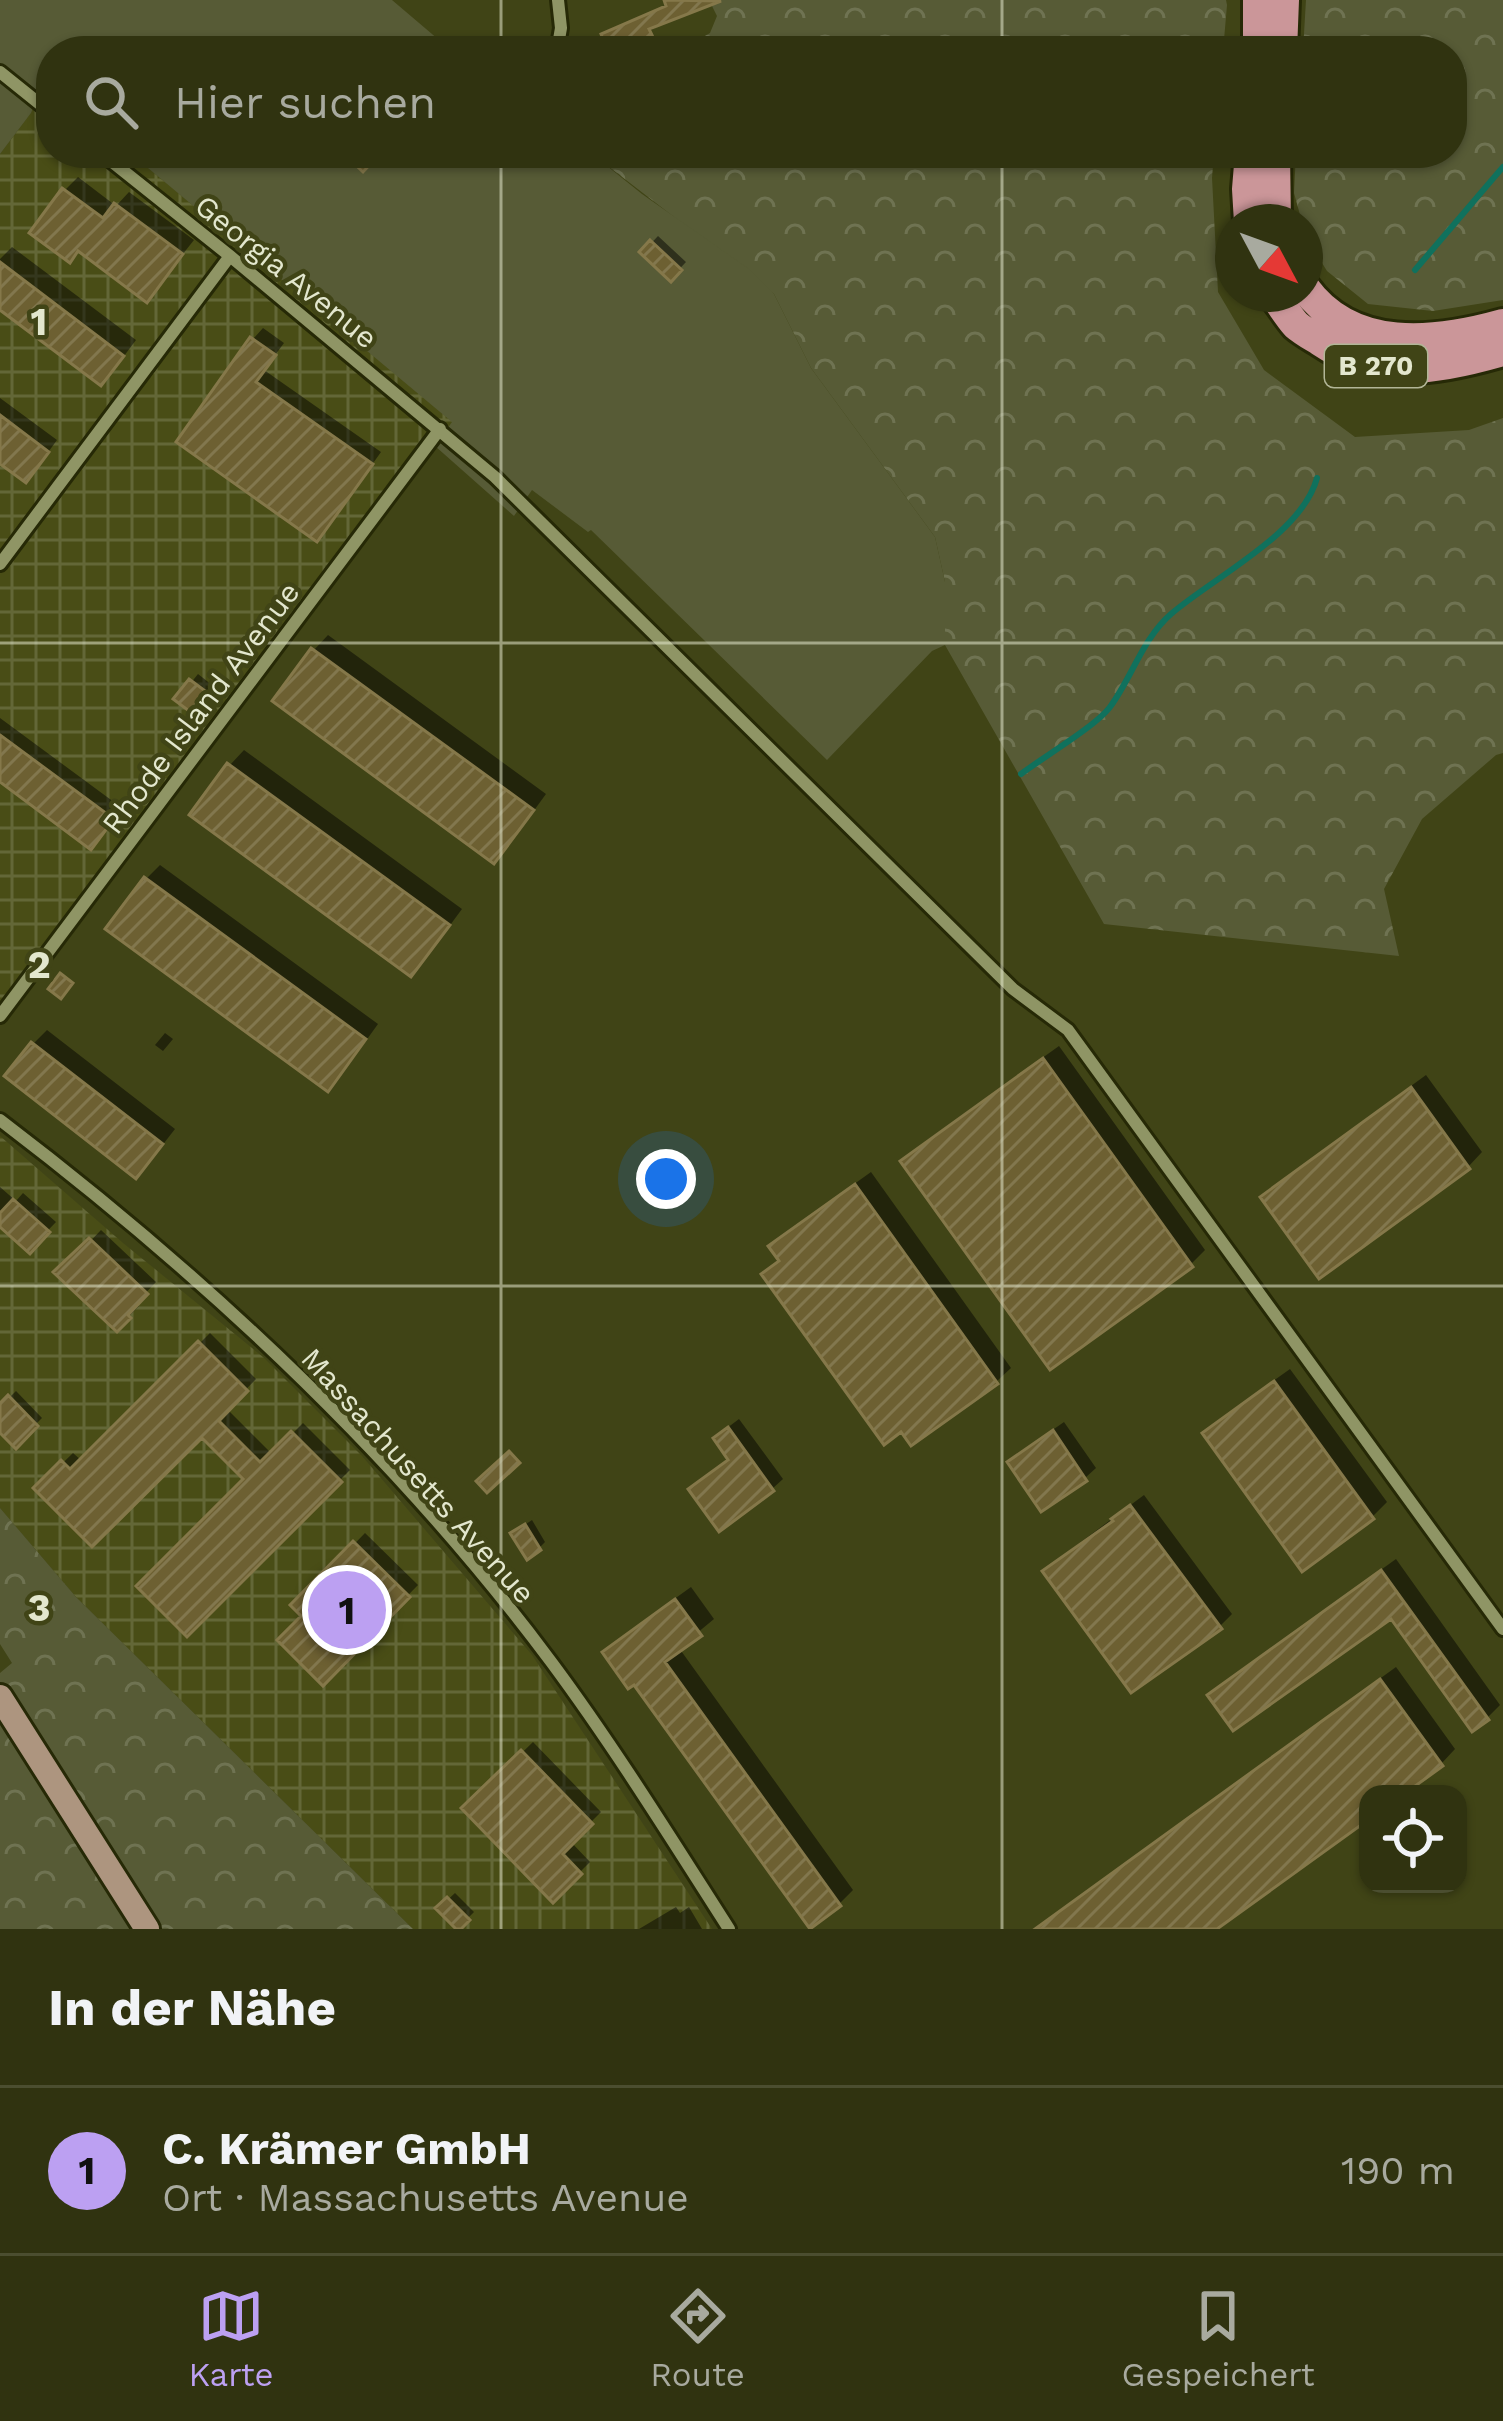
<!DOCTYPE html>
<html lang="de">
<meta charset="utf-8">
<style>
:root{--surface:#303310;--page:#3c3f1e;--text:#f1f3f6;--muted:#a8aa9f;--line:#4b4e30;--accent:#bca0f2}
body{margin:0;font-family:"Work Sans",sans-serif;background:var(--page);color:var(--text)}
.controls{position:absolute;right:36px;bottom:36px;display:grid;overflow:hidden;border-radius:24px;box-shadow:0 3px 9px #0004}
.controls button{width:108px;height:108px;display:grid;place-items:center;padding:0;border:0;border-bottom:3px solid var(--line);background:var(--surface);color:var(--text);font:60px sans-serif}
.compass{position:absolute;left:1215px;top:204px;width:108px;height:108px;border-radius:50%;background:var(--surface);box-shadow:0 3px 9px #0004;rotate:131deg}
.you{position:absolute;left:666px;top:1179px;width:42px;height:42px;margin:-30px;border:9px solid #fff;border-radius:50%;background:#1a73e8;box-shadow:0 0 0 18px #1a73e833}
.badge{display:grid;place-items:center;width:78px;height:78px;border-radius:50%;background:var(--accent);color:#111;font-size:39px;font-weight:700}
.pin{position:absolute;translate:-50% -50%;border:6px solid #fff;box-shadow:0 3px 12px #0006}
.list{margin:0;padding:0;list-style:none}
h2{display:flex;justify-content:space-between;align-items:center;height:156px;margin:0;padding:0 48px;font-size:51px}
h2 small{font-size:39px;font-weight:400;color:var(--muted)}
.list li{display:grid;grid-template-columns:78px 1fr auto;gap:36px;align-items:center;box-sizing:border-box;height:168px;padding:0 48px;border-top:3px solid var(--line)}
.list b{display:block;font-size:45px;white-space:nowrap}
.list p{margin:0;font-size:39px;white-space:nowrap;color:var(--muted)}
.list em{font-size:39px;font-style:normal;color:var(--muted)}
.icon{flex:none;width:66px;height:66px;fill:none;stroke:currentColor;stroke-width:2;stroke-linecap:round;stroke-linejoin:round}
.map{position:relative;flex:none;width:1503px;height:1929px;overflow:hidden}
.search{position:absolute;background:var(--surface);box-shadow:0 3px 9px #0004;left:36px;right:36px;top:36px;height:132px;display:flex;align-items:center;gap:30px;box-sizing:border-box;padding:0 42px;border-radius:48px;color:var(--muted);font-size:45px}
.sheet{height:324px;background:var(--surface)}
nav{display:flex;justify-content:space-around;align-items:center;box-sizing:border-box;height:168px;border-top:3px solid var(--line);background:var(--surface);font-size:33px;color:var(--muted)}
nav a{display:grid;justify-items:center;gap:6px}
nav .on{color:var(--accent)}
.map>svg:first-child{display:block}
.industrial{fill:url(#industrial-grid)}
.forest{fill:url(#forest-crowns)}
.pitch{fill:#575b36}
.shadow{fill:#0007}
.lines{fill:none;stroke-linecap:round;stroke-linejoin:round}
.stream{stroke:#10715d;stroke-width:6}
.building{fill:url(#building-hatch);stroke:#85784a;stroke-width:3}
.street-casing{stroke:#262906;stroke-width:18}
.secondary-casing{stroke:#262906;stroke-width:30}
.primary-casing{stroke:#262906;stroke-width:36}
.street{stroke:#8f9565;stroke-width:12}
.secondary{stroke:#ad957f;stroke-width:24}
.primary{stroke:#cb9699;stroke-width:30}
.grid{fill:none;stroke:#e3e7ce;stroke-width:3;stroke-opacity:0.55}
.labels{text-anchor:middle;stroke-width:9;stroke-linejoin:round;paint-order:stroke}
.shield{fill:#404416;stroke:#b2b697;stroke-width:3}
.shield-label{font-size:27px;font-weight:bold;fill:#e3e7ce}
.street-label{font-size:30px;fill:#e3e7ce;stroke:#404416}
.grid-label{font-size:39px;text-anchor:middle;font-weight:bold;fill:#e3e7ce;stroke:#404416;stroke-width:9;stroke-linejoin:round;paint-order:stroke}
</style>
<div class="map">
<svg width="1503" height="1929" viewBox="0 0 1503 1929">
<defs>
<pattern id="industrial-grid" width="8" height="8" patternUnits="userSpaceOnUse" patternTransform="scale(3)"><rect width="8" height="8" fill="#494d16"/><path d="M0 4h8M4 0v8" fill="none" stroke="#636737"/></pattern>
<pattern id="forest-crowns" width="20" height="18" patternUnits="userSpaceOnUse" patternTransform="scale(3)"><rect width="20" height="18" fill="#575b36"/><path d="M2 6a3 3 0 1 1 6 0M12 15a3 3 0 1 1 6 0" fill="none" stroke="#6f7352"/></pattern>
<pattern id="building-hatch" width="6" height="6" patternUnits="userSpaceOnUse" patternTransform="scale(3)"><rect width="6" height="6" fill="#6d6032"/><path d="M-1 1l2-2M0 6l6-6M5 7l2-2" fill="none" stroke="#82774e"/></pattern>
</defs>
<rect width="100%" height="100%" fill="#404416"/>
<path class="industrial" d="M 44,81 L 51,87 L 51,153 L 130,153 L 453,422 L 0,1008 L 0,154 L 31,113 Z
M 0,1136 L 123,1243 L 263,1357 L 362,1456 L 532,1655 L 712,1929 L 413,1929 L 76,1597 L 0,1508 Z"/>
<path class="forest" d="M 709,0 L 1226,0 L 1227,5 L 1223,51 L 679,51 L 710,33 L 717,16 Z
M 1306,0 L 1503,0 L 1503,300 L 1433,311 L 1368,304 L 1327,271 L 1306,237 L 1305,222 L 1302,222 L 1294,193 L 1296,153 L 1452,153 L 1452,51 L 1303,51 Z
M 591,153 L 1214,153 L 1212,178 L 1218,292 L 1264,370 L 1355,437 L 1469,430 L 1503,418 L 1503,753 L 1496,755 L 1422,819 L 1384,889 L 1399,956 L 1104,924 L 945,645 L 945,582 L 935,537 L 811,368 L 774,294 Z
M 0,1508 L 76,1597 L 413,1929 L 0,1929 L 0,1673 L 12,1663 L 0,1644 Z"/>
<path class="pitch" d="M 0,0 L 392,0 L 452,51 L 51,51 L 51,87 L 44,82 L 31,113 L 0,154 Z
M 130,153 L 591,153 L 642,194 L 749,269 L 774,294 L 811,368 L 935,537 L 945,582 L 945,645 L 932,651 L 827,760 L 591,530 L 588,532 L 532,490 L 514,516 L 435,446 L 452,422 Z"/>
<path class="shadow" d="M 672,0 L 703,1 L 637,38 L 641,47 L 638,51 L 612,51 L 605,35 L 611,29 L 667,5 Z
M 398,153 L 423,153 L 411,166 Z
M 78,177 L 116,206 L 129,192 L 194,240 L 147,299 L 65,190 Z
M 658,236 L 686,262 L 671,278 L 643,252 Z
M 12,247 L 136,340 L 115,368 L 0,306 L 0,259 Z
M 263,328 L 284,343 L 264,370 L 381,452 L 327,528 L 317,538 L 180,441 L 253,339 Z
M 0,398 L 57,440 L 36,469 L 0,460 Z
M 328,635 L 546,794 L 508,846 L 494,860 L 276,701 L 314,650 Z
M 198,674 L 212,685 L 198,704 L 178,699 Z
M 0,718 L 122,808 L 101,836 L 0,779 Z
M 244,750 L 462,909 L 425,959 L 411,973 L 193,814 L 230,765 Z
M 160,865 L 378,1024 L 342,1074 L 328,1088 L 146,879 Z
M 47,1030 L 175,1129 L 150,1161 L 33,1044 Z
M 165,1033 L 173,1039 L 163,1051 L 155,1045 Z
M 1059,1046 L 1205,1250 L 1191,1264 L 904,1161 L 918,1147 Z
M 1426,1075 L 1482,1152 L 1468,1167 L 1264,1198 L 1278,1183 Z
M 871,1172 L 1011,1368 L 996,1382 L 765,1274 L 781,1258 L 772,1246 L 787,1232 Z
M 0,1187 L 16,1201 L 23,1193 L 56,1222 L 30,1249 L 0,1223 Z
M 101,1230 L 156,1282 L 136,1303 L 139,1306 L 117,1328 L 81,1251 Z
M 210,1333 L 256,1379 L 227,1409 L 272,1454 L 303,1423 L 350,1470 L 187,1632 L 247,1479 L 202,1434 L 37,1488 L 73,1453 L 82,1461 Z
M 1290,1369 L 1387,1502 L 1372,1517 L 1302,1567 L 1206,1434 L 1220,1419 Z
M 16,1391 L 42,1418 L 16,1444 L 0,1428 L 0,1407 Z
M 739,1419 L 783,1479 L 772,1489 L 742,1453 L 727,1428 Z
M 1064,1422 L 1096,1468 L 1085,1478 L 1042,1508 L 1011,1462 L 1021,1452 Z
M 1144,1495 L 1232,1614 L 1220,1626 L 1046,1571 L 1058,1559 Z
M 532,1520 L 545,1542 L 539,1548 L 520,1528 Z
M 365,1533 L 418,1585 L 323,1682 L 306,1616 L 295,1605 Z
M 1396,1559 L 1500,1705 L 1487,1718 L 1392,1614 L 1211,1695 L 1225,1682 Z
M 691,1587 L 714,1619 L 679,1648 L 853,1890 L 839,1904 L 606,1653 L 620,1638 Z
M 1396,1667 L 1455,1749 L 1441,1764 L 1399,1794 L 1368,1794 L 1368,1816 L 1212,1929 L 1034,1929 Z
M 533,1742 L 601,1812 L 571,1842 L 590,1862 L 553,1899 L 465,1808 Z
M 455,1893 L 474,1912 L 459,1927 L 439,1908 Z
M 676,1907 L 680,1913 L 689,1907 L 702,1929 L 639,1929 Z"/>
<g class="lines">
<path class="stream" d="M 1415,270 L 1503,167
M 1021,774 C 1042,758 1096,726 1110,707 C 1131,679 1143,638 1171,614 C 1214,577 1302,534 1317,478"/>
</g>
<path class="building" d="M 664,0 L 721,1 L 649,29 L 652,35 L 632,44 L 635,51 L 608,51 L 601,34 L 666,6 Z
M 343,153 L 381,153 L 363,172 Z
M 62,188 L 103,218 L 114,203 L 183,254 L 147,303 L 78,251 L 70,263 L 29,233 Z
M 650,240 L 682,270 L 671,282 L 639,252 Z
M 0,262 L 124,356 L 101,386 L 0,310 Z
M 250,337 L 276,355 L 256,382 L 373,464 L 317,542 L 176,442 Z
M 0,415 L 49,452 L 26,483 L 0,464 Z
M 311,648 L 534,810 L 494,864 L 272,701 Z
M 189,679 L 208,693 L 193,714 L 173,699 Z
M 0,735 L 114,819 L 91,850 L 0,782 Z
M 227,763 L 450,925 L 411,977 L 189,815 Z
M 144,877 L 366,1039 L 328,1092 L 105,929 Z
M 60,973 L 73,983 L 61,999 L 48,989 Z
M 31,1042 L 163,1144 L 136,1179 L 4,1076 Z
M 1043,1058 L 1193,1267 L 1050,1370 L 900,1161 Z
M 1411,1087 L 1470,1169 L 1319,1279 L 1260,1197 Z
M 855,1184 L 998,1384 L 911,1446 L 901,1432 L 884,1445 L 761,1274 L 779,1261 L 768,1246 Z
M 13,1199 L 50,1232 L 30,1254 L 0,1227 L 0,1213 Z
M 89,1238 L 148,1294 L 128,1315 L 131,1318 L 117,1332 L 53,1272 Z
M 198,1341 L 248,1391 L 219,1421 L 260,1462 L 291,1431 L 342,1482 L 187,1637 L 136,1586 L 243,1479 L 202,1438 L 92,1547 L 33,1488 L 61,1460 L 70,1469 Z
M 1274,1381 L 1374,1519 L 1302,1572 L 1202,1433 Z
M 8,1395 L 38,1426 L 16,1449 L 0,1433 L 0,1403 Z
M 728,1427 L 774,1491 L 719,1532 L 688,1489 L 728,1460 L 713,1438 Z
M 1053,1430 L 1087,1481 L 1041,1512 L 1007,1462 Z
M 509,1451 L 520,1463 L 487,1493 L 476,1481 Z
M 1130,1505 L 1222,1629 L 1131,1693 L 1042,1571 L 1113,1521 L 1111,1519 Z
M 525,1524 L 541,1550 L 527,1560 L 510,1533 Z
M 353,1541 L 410,1597 L 323,1686 L 277,1640 L 301,1616 L 290,1605 Z
M 1381,1570 L 1489,1720 L 1472,1732 L 1391,1619 L 1233,1731 L 1207,1695 Z
M 675,1599 L 702,1636 L 665,1662 L 841,1906 L 810,1929 L 634,1685 L 628,1689 L 602,1652 Z
M 1380,1679 L 1443,1766 L 1404,1794 L 1368,1794 L 1368,1820 L 1217,1929 L 1035,1929 Z
M 521,1750 L 593,1824 L 563,1854 L 582,1874 L 553,1903 L 461,1808 Z
M 447,1897 L 470,1920 L 461,1929 L 456,1929 L 435,1908 Z"/>
<g class="lines">
<g class="street-casing">
<path id="street" d="M 557,51 L 561,28 L 558,0
M 0,72 L 51,113
M 101,153 L 230,256 L 495,477 L 1013,989 L 1068,1030 L 1503,1629
M 0,564 L 230,256
M 0,1016 L 440,429
M 0,1120 C 205,1276 398,1456 552,1663 C 615,1748 672,1840 729,1929"/>
</g>
<g class="secondary-casing">
<path id="secondary" d="M 0,1697 L 147,1929"/>
</g>
<g class="primary-casing">
<path id="primary" d="M 1258,51 L 1258,0
M 1282,51 L 1284,0
M 1275,153 L 1276,222
M 1249,222 L 1247,189 L 1250,153
M 1305,288 C 1352,353 1435,343 1503,324
M 1273,294 C 1281,304 1288,316 1296,325 C 1303,331 1312,336 1320,341 C 1379,381 1438,370 1503,351"/>
</g>
<use href="#street" class="street"/>
<use href="#secondary" class="secondary"/>
<use href="#primary" class="primary"/>
</g>
<path class="grid" d="M 501,0 L 501,51M 1002,0 L 1002,51M 501,153 L 501,1929M 1002,153 L 1002,1929M 0,643 L 1503,643M 0,1286 L 1503,1286"/>
<g class="labels">
<rect class="shield" x="1325" y="345" width="102" height="42" rx="9"/>
<g class="shield-label">
<text x="1376" y="375">B 270</text>
</g>
<g class="street-label">
<text transform="translate(286 272) rotate(39)" y="10">Georgia Avenue</text>
<text transform="translate(201 708) rotate(-53)" y="10">Rhode Island Avenue</text>
<text transform="translate(418 1476) rotate(48)" y="10">Massachusetts Avenue</text>
</g>
</g>
<g class="grid-label">
<text x="39" y="335">1</text>
<text x="39" y="978">2</text>
<text x="39" y="1621">3</text>
</g>
</svg>
<div class="controls">
<button><svg class="icon" aria-label="locate" viewBox="0 0 24 24"><circle cx="12" cy="12" r="6"/><path d="M12 2v4M12 18v4M2 12h4M18 12h4"/></svg></button>
</div>
<svg class="compass" viewBox="-18 -18 36 36"><path d="M0-13l5 13h-10z" fill="#e53935"/><path d="M0 13l5-13h-10z" fill="#a8aa9f"/></svg>
<div class="you"></div>
<div class="pin badge" style="left:347px;top:1610px">1</div>
<div class="search"><svg class="icon" aria-label="search" viewBox="0 0 24 24"><circle cx="10" cy="10" r="6"/><path d="M15 15l6 6"/></svg>Hier suchen</div>
</div>
<section class="sheet">
<h2>In der Nähe<small></small></h2>
<ul class="list">
<li><span class="badge">1</span><div><b>C. Krämer GmbH</b><p>Ort · Massachusetts Avenue</p></div><em>190 m</em></li>
</ul>
</section>
<nav>
<a class="on"><svg class="icon" aria-label="map" viewBox="0 0 24 24"><path d="M3 6l6-2 6 2 6-2v14l-6 2-6-2-6 2zM9 4v14M15 6v14"/></svg>Karte</a>
<a><svg class="icon" aria-label="directions" viewBox="0 0 24 24"><path d="M12 3l9 9-9 9-9-9zM9 14v-3h6M13 9l2 2-2 2"/></svg>Route</a>
<a><svg class="icon" aria-label="saved" viewBox="0 0 24 24"><path d="M7 4h10v16l-5-4-5 4z"/></svg>Gespeichert</a>
</nav>
